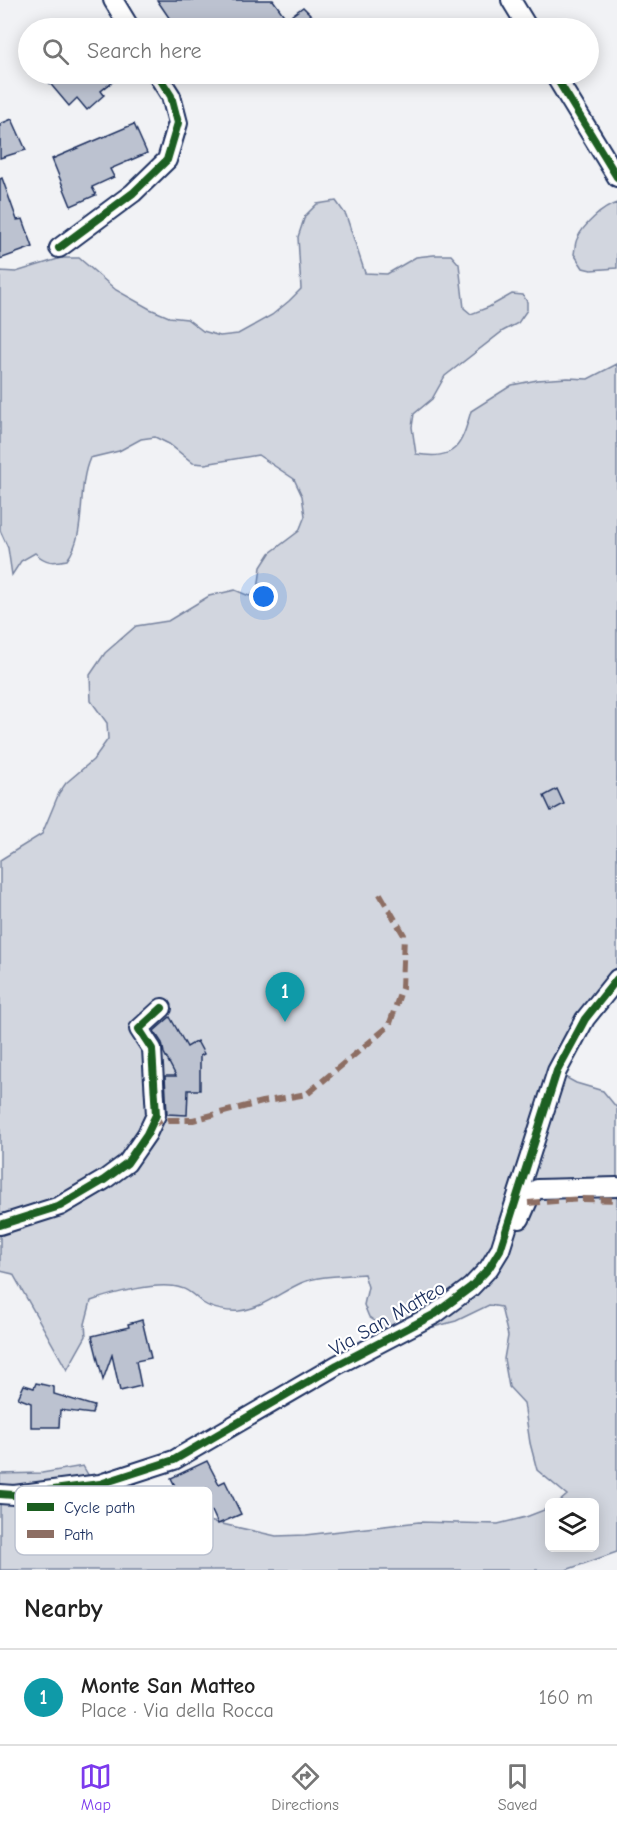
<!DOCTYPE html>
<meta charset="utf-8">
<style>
:root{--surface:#fff;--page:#f2f2f2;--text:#222;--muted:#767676;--line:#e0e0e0;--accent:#7c3aed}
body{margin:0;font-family:"Comic Neue",sans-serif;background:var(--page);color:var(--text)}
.controls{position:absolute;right:18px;bottom:18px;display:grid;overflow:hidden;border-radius:9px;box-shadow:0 3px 15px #0003}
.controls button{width:54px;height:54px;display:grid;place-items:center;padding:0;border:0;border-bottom:2px solid var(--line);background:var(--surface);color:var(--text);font:30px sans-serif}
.you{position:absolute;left:264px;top:597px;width:21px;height:21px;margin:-15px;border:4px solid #fff;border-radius:50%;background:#1a73e8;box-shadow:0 0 0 9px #1a73e833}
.badge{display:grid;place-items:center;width:39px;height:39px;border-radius:50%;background:var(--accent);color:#fff;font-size:20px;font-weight:700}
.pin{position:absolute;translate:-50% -50px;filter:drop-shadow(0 2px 3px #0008)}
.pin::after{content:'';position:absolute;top:32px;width:21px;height:18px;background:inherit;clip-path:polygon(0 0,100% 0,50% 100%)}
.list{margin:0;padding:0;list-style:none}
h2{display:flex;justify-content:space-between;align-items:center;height:78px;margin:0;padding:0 24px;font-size:26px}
h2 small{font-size:20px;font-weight:400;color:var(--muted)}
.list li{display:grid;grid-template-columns:39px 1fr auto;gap:18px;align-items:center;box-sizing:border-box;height:96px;padding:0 24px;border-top:2px solid var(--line)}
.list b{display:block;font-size:22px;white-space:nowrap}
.list p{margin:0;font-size:20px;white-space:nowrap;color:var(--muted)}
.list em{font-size:20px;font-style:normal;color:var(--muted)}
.icon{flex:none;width:33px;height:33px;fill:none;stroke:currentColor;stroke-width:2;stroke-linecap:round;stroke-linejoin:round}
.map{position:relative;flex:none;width:617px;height:1570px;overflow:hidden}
.search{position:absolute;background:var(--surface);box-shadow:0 3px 15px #0003;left:18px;right:18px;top:18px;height:66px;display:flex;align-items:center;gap:15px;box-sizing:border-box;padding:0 21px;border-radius:33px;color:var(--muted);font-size:22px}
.sheet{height:174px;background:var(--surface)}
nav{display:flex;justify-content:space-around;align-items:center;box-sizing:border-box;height:84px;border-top:2px solid var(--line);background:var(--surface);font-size:16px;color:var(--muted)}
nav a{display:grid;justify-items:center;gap:3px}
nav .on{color:var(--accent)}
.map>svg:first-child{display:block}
.green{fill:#d2d6df;stroke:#76829e;stroke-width:1.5}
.building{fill:#bcc2d0;stroke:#1b2f5e;stroke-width:1.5}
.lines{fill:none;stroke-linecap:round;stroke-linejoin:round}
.street-casing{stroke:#1b2f5e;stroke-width:22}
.street{stroke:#fff;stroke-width:18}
.quiet{stroke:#8d6e63;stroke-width:6;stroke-dasharray:12 6;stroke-linecap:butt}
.cycleway-casing{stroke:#fff;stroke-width:11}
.cycleway{stroke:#1b5e20;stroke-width:8}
.labels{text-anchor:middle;stroke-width:4.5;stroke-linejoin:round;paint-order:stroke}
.street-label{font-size:20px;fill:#1b2f5e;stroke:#fff}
.key{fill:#fff;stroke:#bbc1cf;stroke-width:1.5}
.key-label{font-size:16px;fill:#1b2f5e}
</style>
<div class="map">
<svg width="617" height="1570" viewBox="0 0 617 1570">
<rect width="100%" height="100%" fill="#f1f2f5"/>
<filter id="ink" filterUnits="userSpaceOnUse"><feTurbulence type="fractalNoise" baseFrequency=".0167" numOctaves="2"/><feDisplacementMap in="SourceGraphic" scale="12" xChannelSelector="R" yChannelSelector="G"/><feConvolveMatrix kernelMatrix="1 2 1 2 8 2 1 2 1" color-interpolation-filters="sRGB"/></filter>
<g filter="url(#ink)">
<path class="green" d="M 336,201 L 346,215 L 365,273 L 387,274 L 416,257 L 434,255 L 451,255 L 459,264 L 464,308 L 471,314 L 489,307 L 512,294 L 523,295 L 527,302 L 527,310 L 518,323 L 503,331 L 445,376 L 432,399 L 414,414 L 412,427 L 416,454 C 456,460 461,447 471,411 L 512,385 L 537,380 L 568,378 L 588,379 L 617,364 L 617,983 L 603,1000 L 563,1076 L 576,1083 L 603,1091 L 617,1108 L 617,1552 L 566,1570 L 0,1570 L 0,1474 L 42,1473 L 83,1466 L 98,1492 L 150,1508 L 276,1536 L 305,1535 L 419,1522 L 498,1524 L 526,1517 L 549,1508 L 550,1548 L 594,1548 L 594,1502 L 559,1502 L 567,1495 L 537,1470 L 530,1443 L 524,1403 L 509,1387 L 504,1359 L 508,1336 L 501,1307 L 489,1305 L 456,1321 L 426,1329 L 412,1331 L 385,1328 L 369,1317 L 364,1305 L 368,1287 L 364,1274 C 344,1276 319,1275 301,1283 C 279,1293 263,1308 239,1311 C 228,1312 212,1309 203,1303 C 196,1298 190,1290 181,1288 C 158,1281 113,1293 91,1301 L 85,1324 L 86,1336 L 67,1370 L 13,1274 L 0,1271 L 0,860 L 42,834 L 59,793 L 66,783 L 93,760 L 108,739 L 107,723 L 91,701 L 90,675 L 105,653 L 136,626 L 168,621 L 209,596 L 235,590 L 249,596 L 258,590 L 261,567 L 270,553 L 299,531 L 305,516 L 302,496 L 294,479 L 258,455 L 205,464 L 193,463 L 169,444 L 155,437 L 141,439 L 119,451 L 90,458 C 76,489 88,532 67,560 C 53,563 46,563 35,553 L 21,561 L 12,575 L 8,548 L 0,530 L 0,271 L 16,272 L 61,258 L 79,258 L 116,290 L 150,309 L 169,317 L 187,319 L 203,331 L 220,336 L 238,334 L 272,315 L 289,301 L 301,289 L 298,237 L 305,216 L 317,204 Z
M 617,203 L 617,268 L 591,270 L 583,268 L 574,254 C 575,249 575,243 577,239 C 583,225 603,207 617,203 Z"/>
<path class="building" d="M 157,0 L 273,0 L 288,21 L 279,28 L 176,28 Z
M 303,7 L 315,19 L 302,28 L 293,28 L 287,19 Z
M 42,74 L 122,74 L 101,91 L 104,95 L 87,110 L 77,98 L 69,106 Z
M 12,119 L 26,150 L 0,158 L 0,124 Z
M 134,124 L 147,153 L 110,169 L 114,177 L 92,187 L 96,195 L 71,206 L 52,159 Z
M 2,178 L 17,220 L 23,219 L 33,247 L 0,259 L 0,179 Z
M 557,789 L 564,804 L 551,811 L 544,796 Z
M 170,1017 L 187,1047 L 197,1041 L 204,1054 L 200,1056 L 200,1090 L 188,1090 L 187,1115 L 167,1114 L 165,1076 L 176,1076 L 164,1053 L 162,1043 L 154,1031 Z
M 142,1320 L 151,1358 L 136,1361 L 141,1386 L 120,1391 L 112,1355 L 103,1380 L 92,1336 L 129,1327 L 128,1324 Z
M 36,1383 L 54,1387 L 54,1394 L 94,1406 L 92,1414 L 60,1410 L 59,1427 L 31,1427 L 31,1403 L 18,1398 L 24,1385 L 34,1388 Z
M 207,1461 L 219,1484 L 225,1481 L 241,1514 L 218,1524 L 212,1511 L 193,1520 L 171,1478 Z"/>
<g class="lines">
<g class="street-casing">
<path id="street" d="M 113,0 L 130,28
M 511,0 L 528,28
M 554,74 L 617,177
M 59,248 L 133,193 L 167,160 L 178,123 L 171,96 L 157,74
M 520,1219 L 530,1196 L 537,1189 L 617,1187
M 0,1225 L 60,1206 L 104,1180 L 127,1163 L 147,1134 L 156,1115 L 152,1049 L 139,1029 L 162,1008
M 0,1494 L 14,1495 L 100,1484 L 174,1460 L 337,1365 L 435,1314 L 471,1287 L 489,1268 L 500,1250 L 557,1071 L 585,1019 L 617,979"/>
</g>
<use href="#street" class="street"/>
<path class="quiet" d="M 151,1126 L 162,1120 L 193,1120 L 262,1102 L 307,1094 L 389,1026 L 402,988 L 404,935 L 377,889
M 528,1203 L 582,1199 L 617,1200"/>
<g class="cycleway-casing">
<path id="cycleway" d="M 554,74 L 617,177
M 59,248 L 133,193 L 167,160 L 178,123 L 171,96 L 157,74
M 0,1225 L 60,1206 L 104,1180 L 127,1163 L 147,1134 L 156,1115 L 152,1049 L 139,1029 L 162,1008
M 0,1494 L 14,1495 L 100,1484 L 174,1460 L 337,1365 L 435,1314 L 471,1287 L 489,1268 L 500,1250 L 557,1071 L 585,1019 L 617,979"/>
</g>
<use href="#cycleway" class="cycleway"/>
</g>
</g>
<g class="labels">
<g class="street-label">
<text transform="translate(387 1318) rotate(-30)" y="7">Via San Matteo</text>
</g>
</g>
<rect x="15" y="1486" width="198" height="69" rx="9" class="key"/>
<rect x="27" y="1503" width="27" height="8" fill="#1b5e20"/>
<rect x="27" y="1530" width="27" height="8" fill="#8d6e63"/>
<g class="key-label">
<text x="64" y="1513">Cycle path</text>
<text x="64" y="1540">Path</text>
</g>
</svg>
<div class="controls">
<button><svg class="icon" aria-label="layers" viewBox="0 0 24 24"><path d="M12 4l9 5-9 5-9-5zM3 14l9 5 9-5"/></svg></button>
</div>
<div class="you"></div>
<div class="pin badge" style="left:285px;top:1022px;background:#0f9aa8">1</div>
<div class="search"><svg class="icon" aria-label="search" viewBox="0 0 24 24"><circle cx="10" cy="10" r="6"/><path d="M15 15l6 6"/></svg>Search here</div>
</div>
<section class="sheet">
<h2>Nearby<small></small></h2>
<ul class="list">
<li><span class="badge" style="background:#0f9aa8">1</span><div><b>Monte San Matteo</b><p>Place · Via della Rocca</p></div><em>160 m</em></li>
</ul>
</section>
<nav>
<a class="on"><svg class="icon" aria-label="map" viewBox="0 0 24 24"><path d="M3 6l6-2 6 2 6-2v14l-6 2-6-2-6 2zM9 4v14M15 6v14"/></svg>Map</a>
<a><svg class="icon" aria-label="directions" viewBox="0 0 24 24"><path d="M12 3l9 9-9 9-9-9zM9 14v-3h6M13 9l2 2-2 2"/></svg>Directions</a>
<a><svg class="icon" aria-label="saved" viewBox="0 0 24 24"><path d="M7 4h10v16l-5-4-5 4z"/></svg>Saved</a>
</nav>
